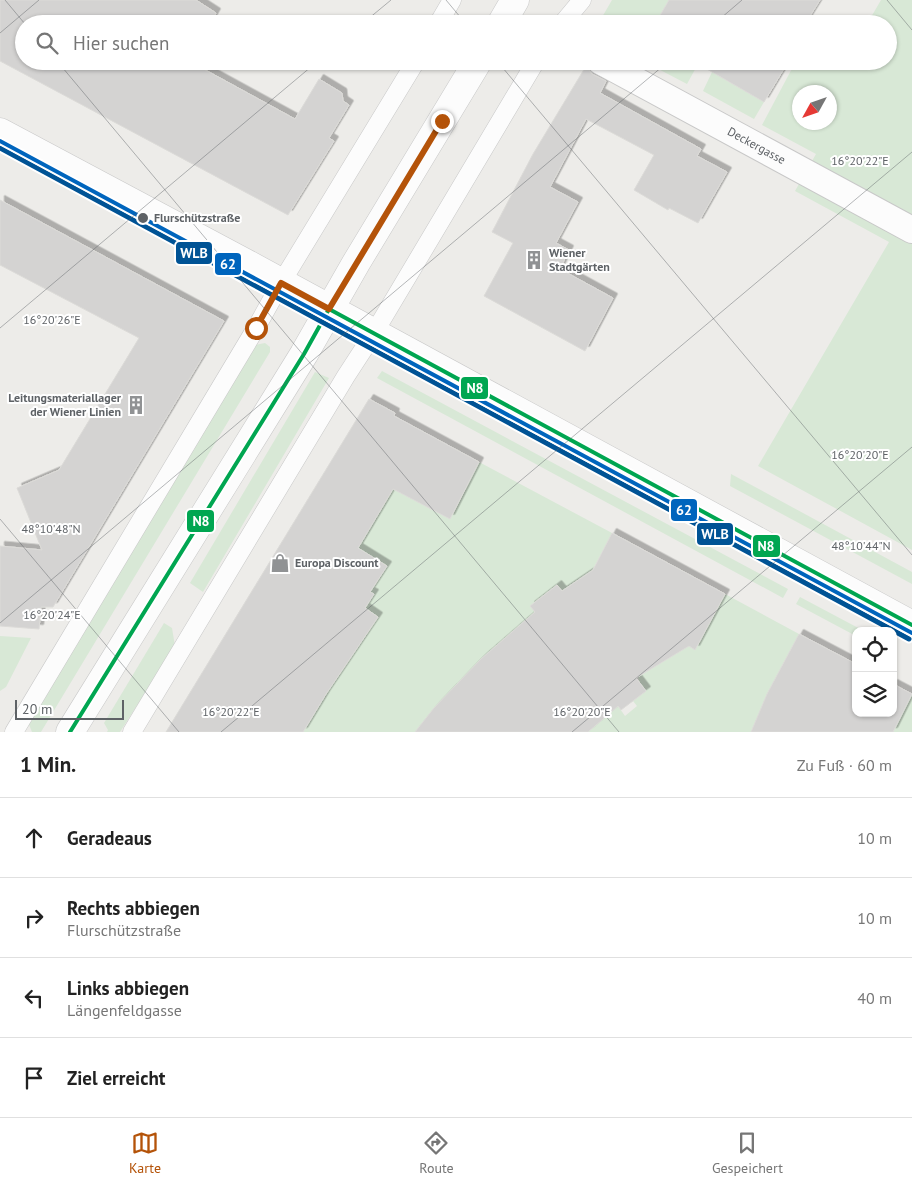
<!DOCTYPE html>
<html lang="de">
<meta charset="utf-8">
<style>
:root{--surface:#fff;--page:#f2f2f2;--text:#222;--muted:#767676;--line:#e0e0e0;--accent:#b45309}
body{margin:0;font-family:"PT Sans",sans-serif;background:var(--page);color:var(--text)}
.controls{position:absolute;right:15px;bottom:15px;display:grid;overflow:hidden;border-radius:10px;box-shadow:0 1px 4px #0004}
.controls button{width:45px;height:45px;display:grid;place-items:center;padding:0;border:0;border-bottom:1px solid var(--line);background:var(--surface);color:var(--text);font:25px sans-serif}
.compass{position:absolute;left:792px;top:85px;width:45px;height:45px;border-radius:50%;background:var(--surface);box-shadow:0 1px 4px #0004;rotate:230deg}
.scale{position:absolute;left:15px;bottom:12px;width:109px;box-sizing:border-box;padding-left:5px;border:2px solid #5e6266;border-top:0;font-size:14px;line-height:18px;white-space:nowrap;color:#5e6266;-webkit-text-stroke:4px #fff;paint-order:stroke}
.stop{position:absolute;width:15px;height:15px;margin:-11px;border:4px solid #b45309;border-radius:50%;background:#fff}
.stop.end{background:#b45309;border-color:#fff;box-shadow:0 1px 5px #0008}
.list{margin:0;padding:0;list-style:none}
h2{display:flex;justify-content:space-between;align-items:center;height:65px;margin:0;padding:0 20px;font-size:21px}
h2 small{font-size:16px;font-weight:400;color:var(--muted)}
.list li{display:grid;grid-template-columns:32px 1fr auto;gap:15px;align-items:center;box-sizing:border-box;height:80px;padding:0 20px;border-top:1px solid var(--line)}
.list b{display:block;font-size:19px;white-space:nowrap}
.list p{margin:0;font-size:16px;white-space:nowrap;color:var(--muted)}
.list em{font-size:16px;font-style:normal;color:var(--muted)}
.icon{flex:none;width:28px;height:28px;fill:none;stroke:currentColor;stroke-width:2;stroke-linecap:round;stroke-linejoin:round}
.map{position:relative;flex:none;width:912px;height:732px;overflow:hidden}
.search{position:absolute;background:var(--surface);box-shadow:0 1px 4px #0004;left:15px;right:15px;top:15px;height:55px;display:flex;align-items:center;gap:12px;box-sizing:border-box;padding:0 18px;border-radius:28px;color:var(--muted);font-size:19px}
.sheet{height:385px;background:var(--surface)}
nav{display:flex;justify-content:space-around;align-items:center;box-sizing:border-box;height:70px;border-top:1px solid var(--line);background:var(--surface);font-size:14px;color:var(--muted)}
nav a{display:grid;justify-items:center;gap:2px}
nav .on{color:var(--accent)}
.map>svg:first-child{display:block}
.green{fill:#d8e8d6;fill-rule:evenodd}
.building{fill:#d4d3d2;stroke:#dcdbd8;filter:url(#shadow)}
.lines{fill:none;stroke-linecap:round;stroke-linejoin:round}
.service-casing{stroke:#c8c8c8;stroke-width:19}
.pedestrian-casing{stroke:#c8c8c8;stroke-width:28}
.tertiary-casing{stroke:#c8c8c8;stroke-width:29}
.service{stroke:#fcfcfc;stroke-width:18}
.pedestrian{stroke:#fcfcfc;stroke-width:26}
.tertiary{stroke:#fcfcfc;stroke-width:28}
.bus-1-casing{stroke:#fff;stroke-width:8}
.bus-1{stroke:#00a651;stroke-width:4}
.rail-1-casing{stroke:#fff;stroke-width:9}
.rail-1{stroke:#005395;stroke-width:5}
.tram-1-casing{stroke:#fff;stroke-width:8}
.tram-1{stroke:#0065bd;stroke-width:4}
.route{stroke:#b45309;stroke-width:6}
.ticks{fill:none;stroke:#5e6266;stroke-width:1;stroke-opacity:0.45}
.stop-dot{fill:#5e6266;stroke:#fff;stroke-width:2}
.labels{text-anchor:middle;stroke-width:4;stroke-linejoin:round;paint-order:stroke}
.street-label{font-size:12px;fill:#5e6266;stroke:#fff}
.stop-label{font-size:12px;font-weight:bold;fill:#5e6266;stroke:#fff;text-anchor:start}
.poi-label{font-size:12px;font-weight:bold;fill:#5e6266;stroke:#fff;text-anchor:start}
.ticks-label{font-size:12px;text-anchor:middle;fill:#5e6266;stroke:#fff;stroke-width:4;stroke-linejoin:round;paint-order:stroke}
.line-badge{stroke:#fff;stroke-width:2}
.badge-label{font-size:14px;text-anchor:middle;font-weight:bold;fill:#fff}
</style>
<div class="map">
<svg width="912" height="732" viewBox="0 0 912 732">
<defs>
<filter id="shadow"><feDropShadow dx="4.5" dy="-4.5" stdDeviation="0" flood-color="#0004"/></filter>
</defs>
<rect width="100%" height="100%" fill="#edece9"/>
<path class="green" d="M 612,0 L 669,0 L 655,24 L 598,24 Z
M 881,0 L 912,0 L 912,550 L 758,466 L 889,242 L 795,191 L 816,154 L 762,125 L 796,61 L 888,61 L 888,24 L 867,24 ZM 800,92 L 830,92 L 830,122 L 800,122 Z
M 643,61 L 693,61 L 698,64 L 687,84 Z
M 712,72 L 764,102 L 754,119 L 703,91 Z
M 265,343 L 270,347 L 270,352 L 41,732 L 32,732 L 28,722 L 255,345 Z
M 382,371 L 788,589 L 783,598 L 377,378 Z
M 315,372 L 329,378 L 203,592 L 190,583 Z
M 479,462 L 612,533 L 589,577 L 577,581 L 562,591 L 557,585 L 530,606 L 535,612 L 481,659 L 415,732 L 303,732 L 326,694 L 378,617 L 365,608 L 373,594 L 370,592 L 387,566 L 358,548 L 390,487 L 450,519 Z
M 731,474 L 912,572 L 912,584 L 730,486 Z
M 725,594 L 799,634 L 770,689 L 751,732 L 588,732 L 618,706 L 625,716 L 637,706 L 633,701 L 646,691 L 639,681 L 638,676 L 671,657 L 679,641 L 695,649 Z
M 800,597 L 864,631 L 856,631 L 856,636 L 796,604 Z
M 164,623 L 172,628 L 175,646 L 120,732 L 107,732 L 108,730 L 104,723 Z
M 0,636 L 31,638 L 6,687 L 0,691 Z
M 912,694 L 912,732 L 893,732 Z"/>
<path class="building" d="M 0,0 L 196,0 L 216,13 L 210,24 L 24,24 L 24,61 L 189,61 L 295,119 L 319,79 L 342,93 L 343,101 L 349,105 L 329,138 L 334,141 L 288,215 L 0,61 Z
M 669,0 L 820,0 L 805,24 L 655,24 Z
M 693,61 L 781,61 L 780,64 L 785,67 L 764,102 Z
M 586,66 L 592,74 L 606,81 L 600,93 L 701,149 L 697,156 L 727,172 L 698,223 L 669,208 L 668,210 L 634,190 L 654,155 L 586,119 L 550,187 L 578,202 L 556,243 L 569,250 L 560,269 L 613,298 L 585,351 L 484,296 L 513,243 L 492,232 L 533,154 Z
M 0,200 L 224,321 L 53,607 L 41,607 L 39,629 L 0,626 L 0,546 L 42,550 L 17,488 L 59,470 L 139,338 L 0,265 Z
M 369,399 L 395,413 L 394,416 L 479,462 L 450,519 L 393,489 L 358,548 L 387,566 L 370,592 L 374,594 L 365,608 L 378,617 L 326,694 L 303,732 L 166,732 Z
M 612,533 L 725,594 L 695,650 L 689,646 L 636,678 L 646,691 L 621,710 L 618,706 L 588,732 L 415,732 L 434,708 L 481,659 L 535,612 L 530,606 L 557,585 L 562,591 L 593,570 Z
M 799,634 L 856,664 L 856,713 L 893,713 L 893,684 L 912,694 L 893,732 L 751,732 L 767,694 Z"/>
<g class="lines">
<g class="service-casing">
<path id="service" d="M 438,24 L 452,0
M 562,24 L 582,0
M 14,732 L 256,328 L 281,283 L 416,61
M 132,732 L 346,376 L 374,333 L 536,61"/>
</g>
<g class="pedestrian-casing">
<g id="pedestrian">
<path id="s1" d="M 600,61 L 912,230"/>
</g>
</g>
<g class="tertiary-casing">
<path id="tertiary" d="M 501,24 L 515,0
M 0,132 L 242,261 L 912,625
M 70,732 L 304,354 L 356,263 L 478,61"/>
</g>
<use href="#service" class="service"/>
<use href="#pedestrian" class="pedestrian"/>
<use href="#tertiary" class="tertiary"/>
<g class="bus-1-casing">
<path id="bus-1" d="M 329,309 L 912,625
M 70,732 L 304,354 L 329,309"/>
</g>
<use href="#bus-1" class="bus-1"/>
<g class="rail-1-casing">
<path id="rail-1" d="M 0,148 L 909,639"/>
</g>
<use href="#rail-1" class="rail-1"/>
<g class="tram-1-casing">
<path id="tram-1" d="M 0,141 L 912,633"/>
</g>
<use href="#tram-1" class="tram-1"/>
</g>
<g class="lines">
<path class="route" d="M 256,328 L 281,283 L 329,309 L 442,121"/>
</g>
<path class="ticks" d="M 5,0 L 25,24M 446,0 L 466,24M 887,0 L 912,30M 362,24 L 391,0M 714,24 L 742,0M 0,33 L 39,0M 57,61 L 619,732M 497,61 L 912,555M 0,328 L 318,61M 0,519 L 179,732M 0,623 L 669,61M 221,732 L 912,152M 572,732 L 912,447"/>
<defs>
<g id="building-bare" transform="scale(1.5)"><path d="M-4-6H4V6H1V3H-1V6H-4ZM-2.5-4.3h1.7v1.8h-1.7ZM.8-4.3h1.7v1.8H.8ZM-2.5-1h1.7V.8h-1.7ZM.8-1h1.7V.8H.8Z" fill="#909294" stroke="#fff" stroke-width="2.5" paint-order="stroke"/></g>
<g id="shop-bare" transform="scale(1.5)"><path d="M-5-2.5h2.3a2.7 3.5 0 0 1 5.4 0H5L5.5 6h-11ZM-1.5-2.5h3a1.5 2.3 0 0 0-3 0Z" fill="#909294" stroke="#fff" stroke-width="2.5" paint-order="stroke"/></g>
</defs>
<g fill-rule="evenodd">
<use href="#building-bare" x="534" y="260"/>
<use href="#building-bare" x="136" y="405"/>
<use href="#shop-bare" x="280" y="563"/>
</g>
<circle class="stop-dot" cx="143" cy="218" r="6"/>
<g class="labels">
<g class="street-label">
<text dy="4" stroke="none"><textPath href="#s1" startOffset="178">Deckergasse</textPath></text>
</g>
<g class="stop-label">
<text x="154" y="222">Flurschützstraße</text>
</g>
<g class="poi-label">
<text x="549" y="257">Wiener<tspan x="549" dy="14">Stadtgärten</tspan></text>
<text x="121" y="402" text-anchor="end">Leitungsmateriallager<tspan x="121" dy="14">der Wiener Linien</tspan></text>
<text x="295" y="567">Europa Discount</text>
</g>
</g>
<g class="ticks-label">
<text x="860" y="165">16°20'22"E</text>
<text x="52" y="324">16°20'26"E</text>
<text x="860" y="459">16°20'20"E</text>
<text x="51" y="533">48°10'48"N</text>
<text x="861" y="550">48°10'44"N</text>
<text x="52" y="619">16°20'24"E</text>
<text x="231" y="716">16°20'22"E</text>
<text x="582" y="716">16°20'20"E</text>
</g>
<g class="line-badge">
<rect x="175" y="241" width="38" height="24" rx="5" fill="#005395"/>
<rect x="214" y="252" width="28" height="24" rx="5" fill="#0065bd"/>
<rect x="460" y="376" width="29" height="24" rx="5" fill="#00a651"/>
<rect x="670" y="498" width="28" height="24" rx="5" fill="#0065bd"/>
<rect x="186" y="509" width="29" height="24" rx="5" fill="#00a651"/>
<rect x="696" y="522" width="38" height="24" rx="5" fill="#005395"/>
<rect x="752" y="534" width="29" height="24" rx="5" fill="#00a651"/>
</g>
<g class="badge-label">
<text x="194" y="258">WLB</text>
<text x="228" y="269">62</text>
<text x="475" y="393">N8</text>
<text x="684" y="515">62</text>
<text x="201" y="526">N8</text>
<text x="715" y="539">WLB</text>
<text x="766" y="551">N8</text>
</g>
</svg>
<div class="controls">
<button><svg class="icon" aria-label="locate" viewBox="0 0 24 24"><circle cx="12" cy="12" r="6"/><path d="M12 2v4M12 18v4M2 12h4M18 12h4"/></svg></button>
<button><svg class="icon" aria-label="layers" viewBox="0 0 24 24"><path d="M12 4l9 5-9 5-9-5zM3 14l9 5 9-5"/></svg></button>
</div>
<svg class="compass" viewBox="-18 -18 36 36"><path d="M0-13l5 13h-10z" fill="#e53935"/><path d="M0 13l5-13h-10z" fill="#767676"/></svg>
<div class="scale">20 m</div>
<div class="stop" style="left:256px;top:328px"></div>
<div class="stop end" style="left:442px;top:121px"></div>
<div class="search"><svg class="icon" aria-label="search" viewBox="0 0 24 24"><circle cx="10" cy="10" r="6"/><path d="M15 15l6 6"/></svg>Hier suchen</div>
</div>
<section class="sheet">
<h2>1 Min.<small>Zu Fuß · 60 m</small></h2>
<ul class="list">
<li><svg class="icon" aria-label="ahead" viewBox="0 0 24 24"><path d="M12 20V5M6 11l6-6 6 6"/></svg><div><b>Geradeaus</b></div><em>10 m</em></li>
<li><svg class="icon" aria-label="right" viewBox="0 0 24 24"><path d="M7 20v-9h11M14 6l5 5-5 5"/></svg><div><b>Rechts abbiegen</b><p>Flurschützstraße</p></div><em>10 m</em></li>
<li><svg class="icon" aria-label="left" viewBox="0 0 24 24"><path d="M17 20v-9H6M10 6l-5 5 5 5"/></svg><div><b>Links abbiegen</b><p>Längenfeldgasse</p></div><em>40 m</em></li>
<li><svg class="icon" aria-label="arrive" viewBox="0 0 24 24"><path d="M6 21V4h12l-3 4 3 4H6"/></svg><div><b>Ziel erreicht</b></div></li>
</ul>
</section>
<nav>
<a class="on"><svg class="icon" aria-label="map" viewBox="0 0 24 24"><path d="M3 6l6-2 6 2 6-2v14l-6 2-6-2-6 2zM9 4v14M15 6v14"/></svg>Karte</a>
<a><svg class="icon" aria-label="directions" viewBox="0 0 24 24"><path d="M12 3l9 9-9 9-9-9zM9 14v-3h6M13 9l2 2-2 2"/></svg>Route</a>
<a><svg class="icon" aria-label="saved" viewBox="0 0 24 24"><path d="M7 4h10v16l-5-4-5 4z"/></svg>Gespeichert</a>
</nav>
